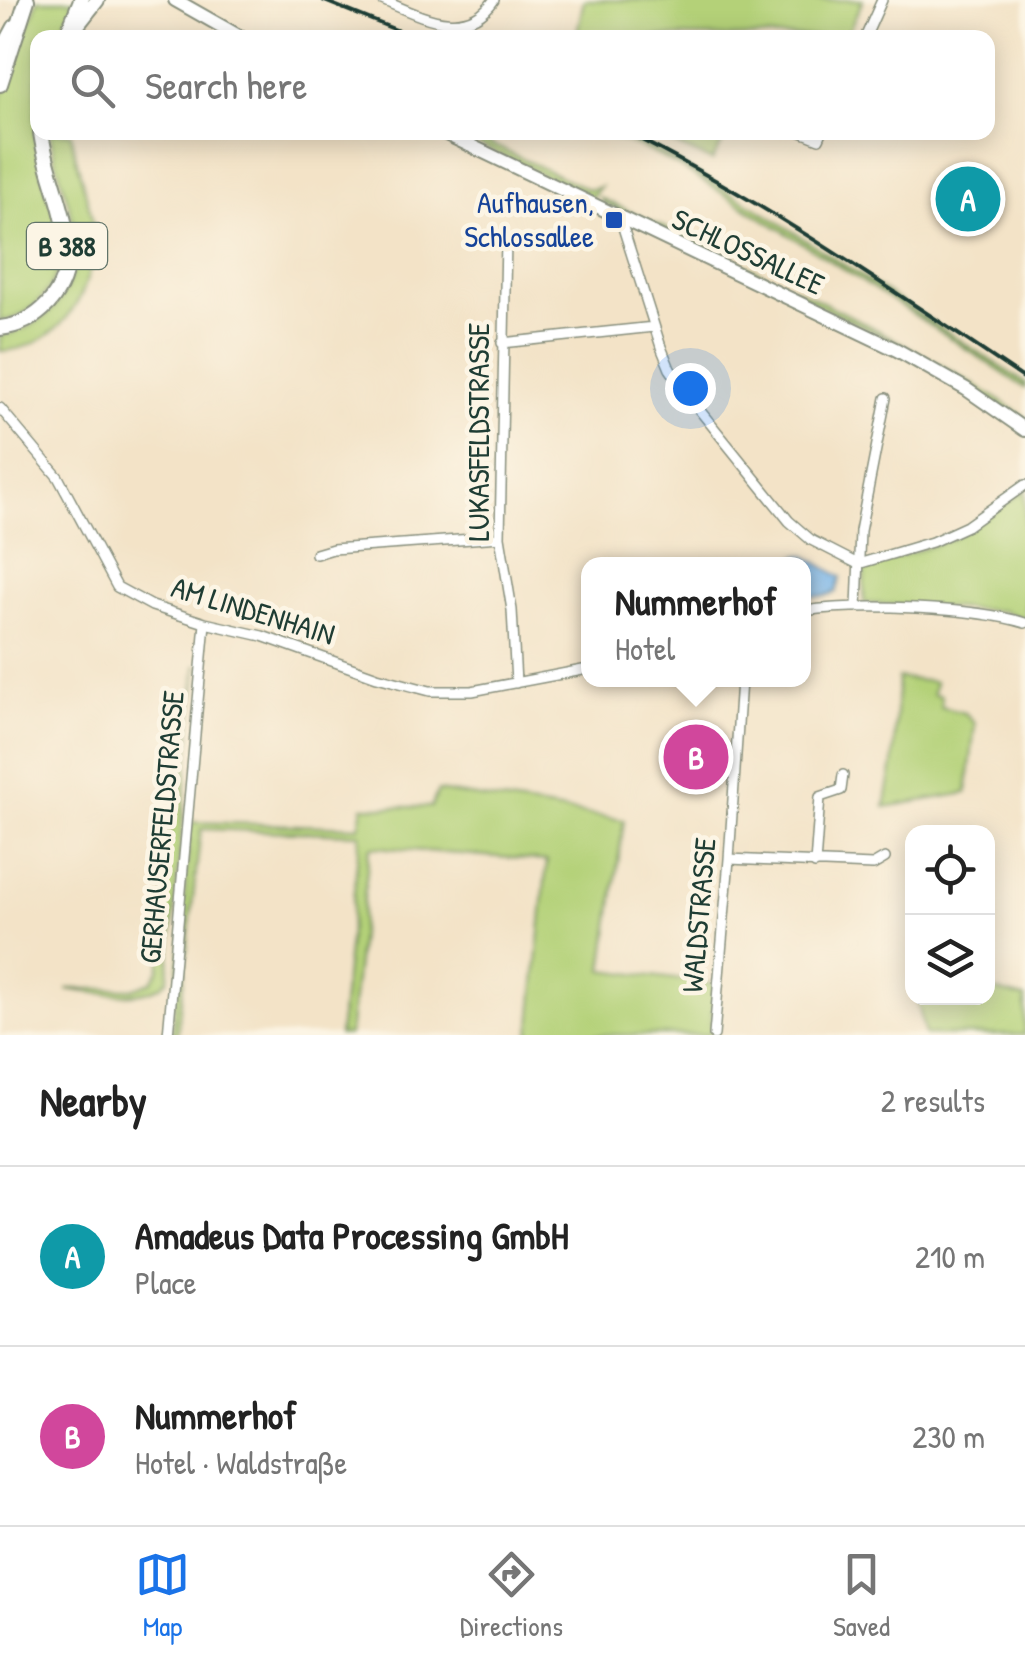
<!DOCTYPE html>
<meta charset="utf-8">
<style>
:root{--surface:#fff;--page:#f6f6f6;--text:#222;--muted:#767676;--line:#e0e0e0;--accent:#1a73e8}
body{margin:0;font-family:"Patrick Hand",sans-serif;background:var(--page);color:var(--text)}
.controls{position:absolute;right:30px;bottom:30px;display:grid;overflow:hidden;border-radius:20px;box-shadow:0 5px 25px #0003}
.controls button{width:90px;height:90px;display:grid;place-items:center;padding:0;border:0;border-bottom:2px solid var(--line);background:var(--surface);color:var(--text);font:50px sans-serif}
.you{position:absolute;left:690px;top:388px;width:35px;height:35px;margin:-25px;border:8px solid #fff;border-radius:50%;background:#1a73e8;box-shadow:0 0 0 15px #1a73e833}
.badge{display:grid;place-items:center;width:65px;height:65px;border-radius:50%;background:var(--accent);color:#fff;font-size:32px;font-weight:700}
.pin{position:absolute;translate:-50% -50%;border:5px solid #fff;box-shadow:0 2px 10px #0006}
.popup{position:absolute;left:581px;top:557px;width:230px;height:130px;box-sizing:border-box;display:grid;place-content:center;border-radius:20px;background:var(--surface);filter:drop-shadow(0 2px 8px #0005);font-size:32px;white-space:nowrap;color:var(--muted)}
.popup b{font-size:38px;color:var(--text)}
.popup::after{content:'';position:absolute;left:50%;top:100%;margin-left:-20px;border:20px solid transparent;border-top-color:var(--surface)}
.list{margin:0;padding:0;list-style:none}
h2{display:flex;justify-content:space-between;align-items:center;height:130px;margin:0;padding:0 40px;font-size:42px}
h2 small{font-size:32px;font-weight:400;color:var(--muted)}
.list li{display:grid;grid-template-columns:65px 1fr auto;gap:30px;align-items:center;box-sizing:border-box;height:180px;padding:0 40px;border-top:2px solid var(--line)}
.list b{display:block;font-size:38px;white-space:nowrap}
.list p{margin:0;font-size:32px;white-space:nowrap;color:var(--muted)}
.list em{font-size:32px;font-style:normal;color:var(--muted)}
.icon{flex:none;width:55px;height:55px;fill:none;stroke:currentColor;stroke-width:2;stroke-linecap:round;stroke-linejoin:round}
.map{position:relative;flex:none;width:1025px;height:1035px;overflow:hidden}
.search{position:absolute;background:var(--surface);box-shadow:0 5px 25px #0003;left:30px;right:30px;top:30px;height:110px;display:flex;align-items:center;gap:25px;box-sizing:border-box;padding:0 35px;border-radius:20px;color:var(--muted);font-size:38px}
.sheet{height:490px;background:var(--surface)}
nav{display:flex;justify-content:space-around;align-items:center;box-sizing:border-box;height:140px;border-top:2px solid var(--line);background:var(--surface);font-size:28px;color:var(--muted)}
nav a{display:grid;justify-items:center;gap:5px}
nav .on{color:var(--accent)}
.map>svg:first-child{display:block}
.green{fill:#b4d178;stroke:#6a8756;stroke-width:2.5}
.water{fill:#77b4e9;stroke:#4b788e;stroke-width:2.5}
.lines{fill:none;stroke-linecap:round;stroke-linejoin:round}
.street-casing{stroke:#89907e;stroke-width:12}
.secondary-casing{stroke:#89907e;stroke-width:16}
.primary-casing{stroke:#89907e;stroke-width:18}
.street{stroke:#fff;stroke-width:9}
.secondary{stroke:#fff;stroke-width:12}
.primary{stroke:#fff;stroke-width:14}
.rail{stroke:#1f3d34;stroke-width:4}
.transit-dot{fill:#1a4fb4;stroke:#fcf5e5;stroke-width:4}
.labels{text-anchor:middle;stroke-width:9;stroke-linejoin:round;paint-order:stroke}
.shield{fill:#fcf5e5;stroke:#617469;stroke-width:2.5}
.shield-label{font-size:28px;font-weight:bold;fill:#1f3d34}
.transit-label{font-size:30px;fill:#164399;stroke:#fcf5e5;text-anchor:end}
.street-label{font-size:30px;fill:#1f3d34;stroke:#fcf5e5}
</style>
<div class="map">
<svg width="1025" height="1035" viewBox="0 0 1025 1035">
<rect width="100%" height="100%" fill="#fcf5e5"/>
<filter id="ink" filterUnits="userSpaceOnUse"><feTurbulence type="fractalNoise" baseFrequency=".01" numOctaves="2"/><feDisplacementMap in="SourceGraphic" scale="20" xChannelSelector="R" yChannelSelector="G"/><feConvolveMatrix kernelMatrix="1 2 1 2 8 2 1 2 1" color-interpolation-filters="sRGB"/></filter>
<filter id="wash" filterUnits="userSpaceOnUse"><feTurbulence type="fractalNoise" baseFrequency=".0048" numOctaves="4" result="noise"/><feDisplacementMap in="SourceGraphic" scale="40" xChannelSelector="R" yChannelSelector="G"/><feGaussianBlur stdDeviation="2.25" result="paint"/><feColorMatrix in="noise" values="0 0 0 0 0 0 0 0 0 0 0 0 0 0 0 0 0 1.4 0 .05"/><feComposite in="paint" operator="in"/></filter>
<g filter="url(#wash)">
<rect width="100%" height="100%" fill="#f3e3c7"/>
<path class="green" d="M 38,0 L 76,0 L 59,37 L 38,38 C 38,77 31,123 39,161 C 49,209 81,257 40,300 C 28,312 17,320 0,321 L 0,100 Z
M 584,0 L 863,0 L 846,37 L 576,37 Z
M 50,133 L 71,133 C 75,166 90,198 94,231 C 96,241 92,252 91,262 C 83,310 50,349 0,351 L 0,336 C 29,330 53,317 66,289 C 92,234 57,188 50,133 Z
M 454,133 L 467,133 L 589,190 L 600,187 L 591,198 Z
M 613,133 L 655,150 L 755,207 L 1025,383 L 1025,388 C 936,328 846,270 754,213 C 716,190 655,147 612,138 Z
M 650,133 L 728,133 L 712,161 Z
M 600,198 C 746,265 891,328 1025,417 L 1025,423 L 901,345 L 603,203 Z
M 1025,490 L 1025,619 L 1003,611 L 864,603 L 864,568 L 952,539 Z
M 197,664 L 168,979 C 150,1003 93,993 66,989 L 132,989 L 151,982 L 159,970 L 164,940 L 163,872 L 189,731 Z
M 898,678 L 935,682 L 933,694 L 941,696 L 941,707 L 965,713 L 975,724 L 967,793 L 885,807 L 893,764 Z
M 438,791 L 624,820 L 603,970 L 715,984 L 710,1035 L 530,1035 L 547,861 L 376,847 L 371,847 L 369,852 L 349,1035 L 339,1035 L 360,834 L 201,829 L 177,1035 L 172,1035 L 191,822 L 359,827 L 363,807 L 431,807 Z
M 988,989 L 1025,998 L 1025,1035 L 925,1035 L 917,998 L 988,998 Z"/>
<path class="water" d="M 804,555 L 841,577 L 836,592 L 825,596 L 804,596 L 804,564 L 792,564 L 797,556 Z"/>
</g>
<g filter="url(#ink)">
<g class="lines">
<g class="street-casing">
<path id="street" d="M 382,0 C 419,15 465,42 494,0
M 865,38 L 882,0
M 801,132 L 819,139 L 822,132
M 620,218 L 661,347 L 670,369 L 697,407 L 789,521 L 811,540 L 858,564 L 932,542 L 967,526 L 1025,485
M 506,240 L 500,537 L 512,610 L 516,683
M 502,343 L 654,327
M 0,408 L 58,477 L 117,587 L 152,606 L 205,623 L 262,636 L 377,677 L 430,691 L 472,691 L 588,669
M 316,554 L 333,549 L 500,537
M 857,607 L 860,531 L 886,398
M 804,611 C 858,603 973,607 1025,623
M 729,859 L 873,865 L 885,858
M 815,864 L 820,797 L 841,790 L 843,775
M 168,1035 L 205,623
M 714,1035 L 729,859 L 741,680"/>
</g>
<g class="secondary-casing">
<path id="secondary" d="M 175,0 L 242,38
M 442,132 L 897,350 L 966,389 L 1025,430"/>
</g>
<g class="primary-casing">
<path id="primary" d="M 68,32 L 81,0
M 67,38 L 97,0
M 0,55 L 15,27
M 0,84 L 27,0
M 0,328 C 19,326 35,318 48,304 C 93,253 47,188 41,132"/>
</g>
<use href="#street" class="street"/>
<use href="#secondary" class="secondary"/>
<use href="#primary" class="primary"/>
<path class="rail" d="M 322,0 L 416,38
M 626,132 C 767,203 895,292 1025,379"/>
</g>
</g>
<rect class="transit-dot" x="604" y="210" width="20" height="20" rx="5"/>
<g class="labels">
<rect class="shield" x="27" y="223" width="80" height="46" rx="8"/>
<g class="shield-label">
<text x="67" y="256">B 388</text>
</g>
<g class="transit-label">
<text x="594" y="213">Aufhausen,<tspan x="594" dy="34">Schlossallee</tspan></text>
</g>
<g class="street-label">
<text transform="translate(748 252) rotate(25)" y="10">SCHLOSSALLEE</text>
<text transform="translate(479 432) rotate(-90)" y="10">LUKASFELDSTRASSE</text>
<text transform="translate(253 611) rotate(17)" y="10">AM LINDENHAIN</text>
<text transform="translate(162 827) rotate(-85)" y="10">GERHAUSERFELDSTRASSE</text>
<text transform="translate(699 915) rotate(-85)" y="10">WALDSTRASSE</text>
</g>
</g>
</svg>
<div class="controls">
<button><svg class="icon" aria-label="locate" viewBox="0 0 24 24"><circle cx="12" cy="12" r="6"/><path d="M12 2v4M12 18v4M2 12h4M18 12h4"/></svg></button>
<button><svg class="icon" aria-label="layers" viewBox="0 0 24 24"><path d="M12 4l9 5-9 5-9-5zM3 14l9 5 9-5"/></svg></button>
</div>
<div class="you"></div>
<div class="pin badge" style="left:968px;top:199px;background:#0f9aa8">A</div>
<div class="pin badge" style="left:696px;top:757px;background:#d1479c">B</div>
<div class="popup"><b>Nummerhof</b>Hotel</div>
<div class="search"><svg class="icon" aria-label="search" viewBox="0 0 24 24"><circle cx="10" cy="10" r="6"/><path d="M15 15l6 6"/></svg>Search here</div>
</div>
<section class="sheet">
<h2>Nearby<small>2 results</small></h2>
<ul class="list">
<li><span class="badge" style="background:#0f9aa8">A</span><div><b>Amadeus Data Processing GmbH</b><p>Place</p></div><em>210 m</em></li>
<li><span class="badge" style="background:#d1479c">B</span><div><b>Nummerhof</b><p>Hotel · Waldstraße</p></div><em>230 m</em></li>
</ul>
</section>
<nav>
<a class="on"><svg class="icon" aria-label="map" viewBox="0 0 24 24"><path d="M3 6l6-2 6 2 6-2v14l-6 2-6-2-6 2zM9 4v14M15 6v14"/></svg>Map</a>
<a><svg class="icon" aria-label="directions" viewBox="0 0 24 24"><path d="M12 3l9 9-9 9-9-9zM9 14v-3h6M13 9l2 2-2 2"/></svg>Directions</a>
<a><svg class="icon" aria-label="saved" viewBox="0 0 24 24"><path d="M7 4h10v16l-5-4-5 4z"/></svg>Saved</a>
</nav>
